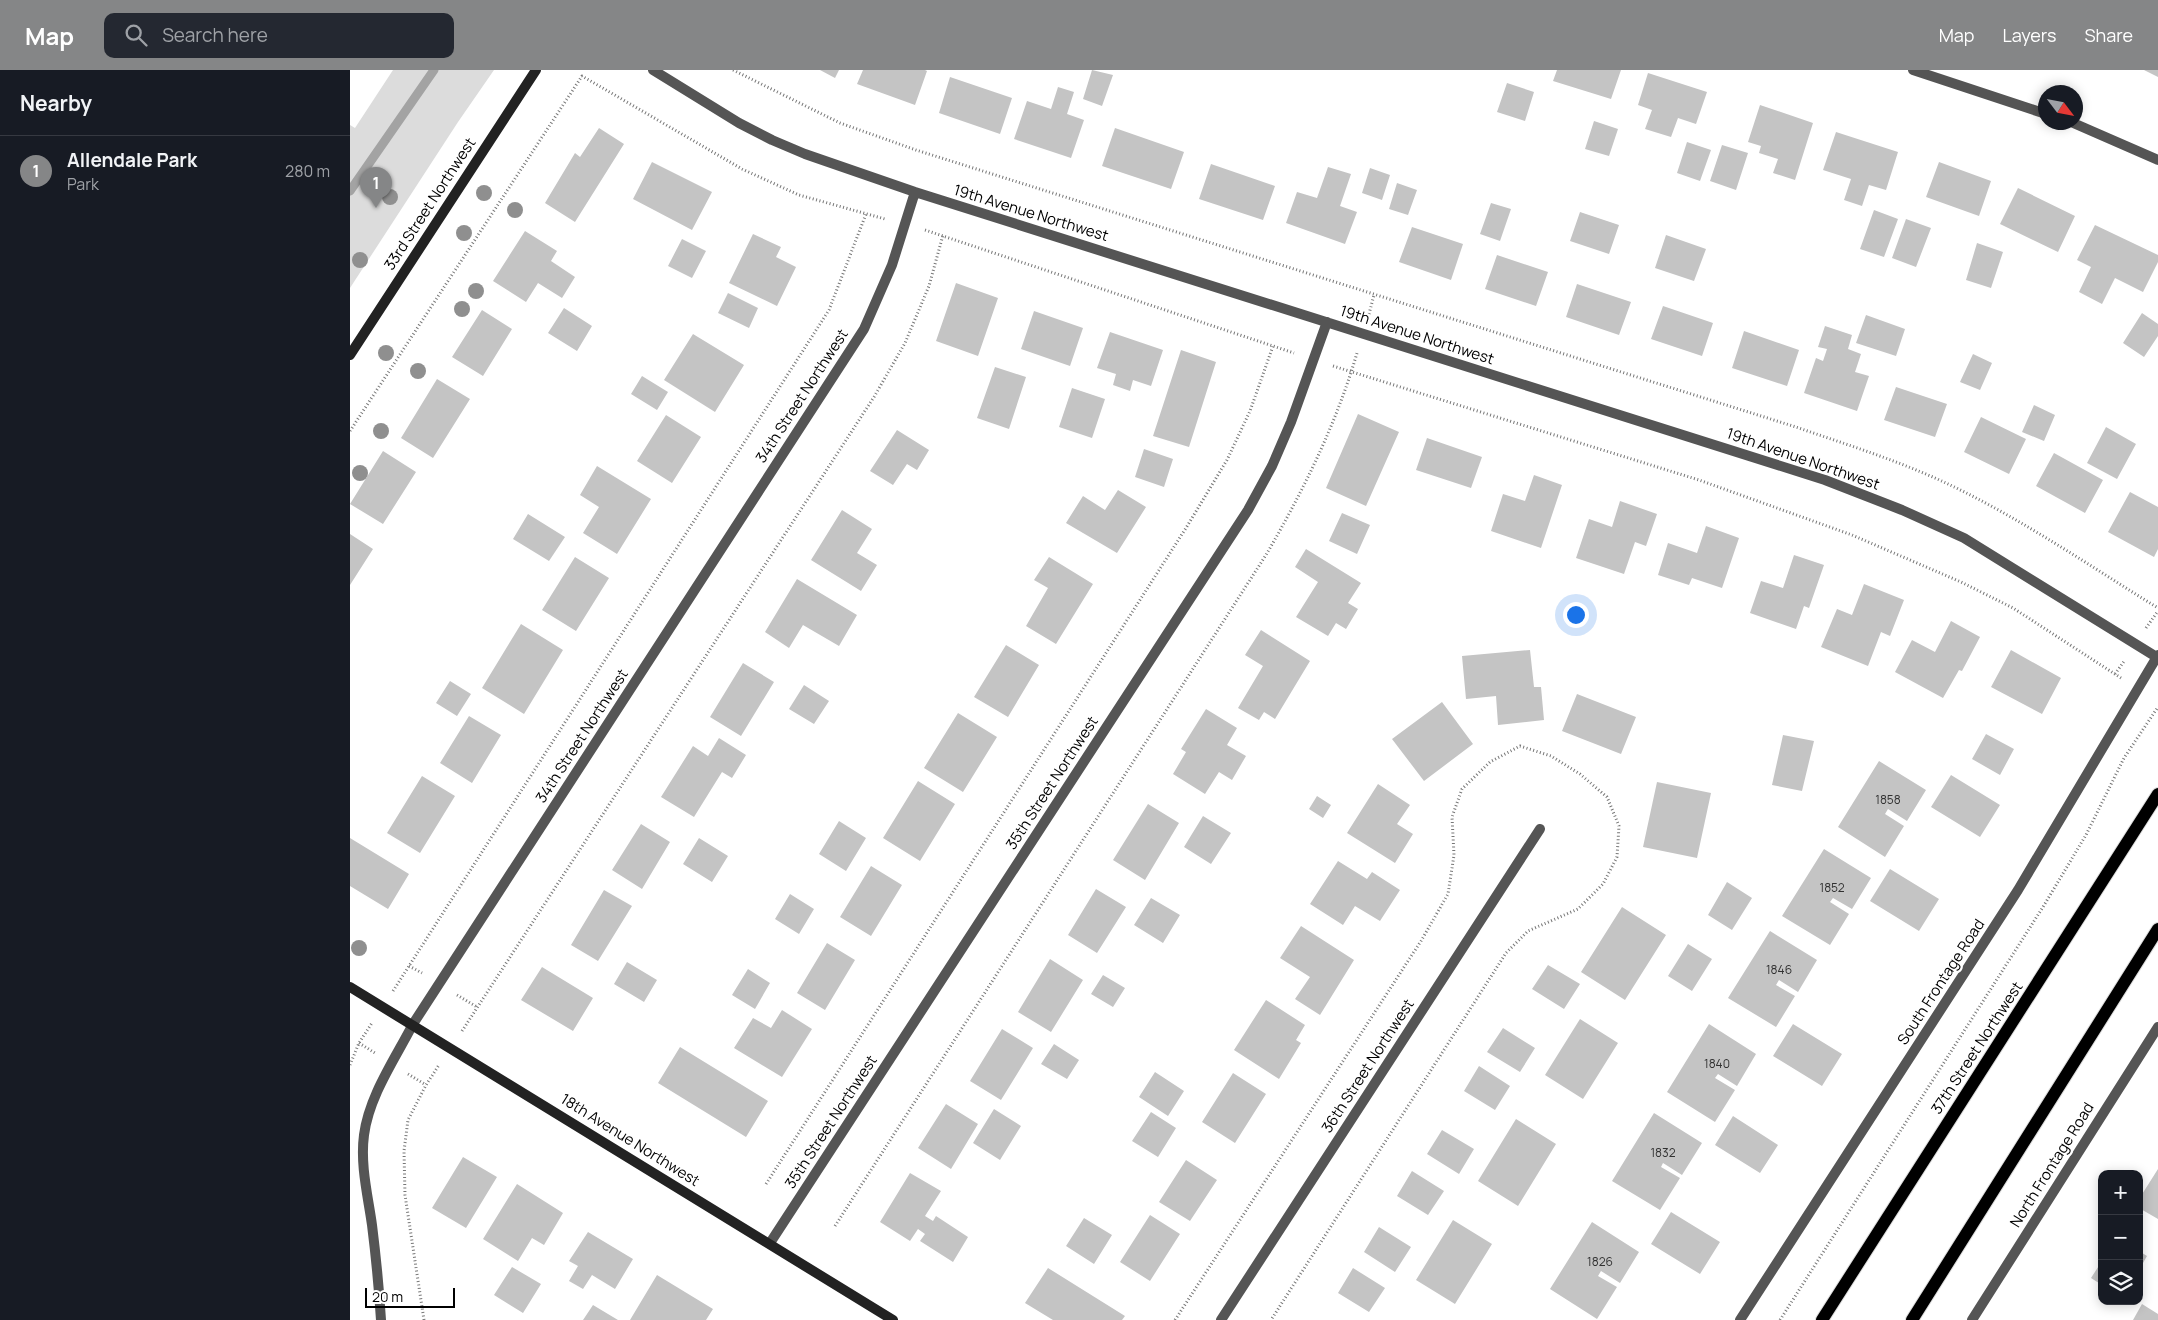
<!DOCTYPE html>
<meta charset="utf-8">
<style>
:root{--surface:#171b24;--page:#242831;--text:#f1f3f6;--muted:#9ea1a6;--line:#363941;--accent:#858687}
body{margin:0;font-family:Manrope,sans-serif;background:var(--page);color:var(--text)}
.controls{position:absolute;right:15px;bottom:15px;display:grid;overflow:hidden;border-radius:10px;box-shadow:0 2px 12px #0003}
.controls button{width:45px;height:45px;display:grid;place-items:center;padding:0;border:0;border-bottom:1px solid var(--line);background:var(--surface);color:var(--text);font:25px sans-serif}
.compass{position:absolute;left:1688px;top:15px;width:45px;height:45px;border-radius:50%;background:var(--surface);box-shadow:0 2px 12px #0003;rotate:122deg}
.scale{position:absolute;left:15px;bottom:12px;width:90px;box-sizing:border-box;padding-left:5px;border:2px solid #000;border-top:0;font-size:14px;line-height:18px;white-space:nowrap;color:#000;-webkit-text-stroke:4px #fff;paint-order:stroke}
.you{position:absolute;left:1225px;top:544px;width:18px;height:18px;margin:-12px;border:4px solid #fff;border-radius:50%;background:#1a73e8;box-shadow:0 0 0 8px #1a73e833}
.badge{display:grid;place-items:center;width:32px;height:32px;border-radius:50%;background:var(--accent);color:#fff;font-size:16px;font-weight:700}
.pin{position:absolute;translate:-50% -41px;filter:drop-shadow(0 1px 2px #0008)}
.pin::after{content:'';position:absolute;top:26px;width:18px;height:15px;background:inherit;clip-path:polygon(0 0,100% 0,50% 100%)}
.list{margin:0;padding:0;list-style:none}
h2{display:flex;justify-content:space-between;align-items:center;height:65px;margin:0;padding:0 20px;font-size:21px}
h2 small{font-size:16px;font-weight:400;color:var(--muted)}
.list li{display:grid;grid-template-columns:32px 1fr auto;gap:15px;align-items:center;box-sizing:border-box;height:70px;padding:0 20px;border-top:1px solid var(--line)}
.list b{display:block;font-size:19px;white-space:nowrap}
.list p{margin:0;font-size:16px;white-space:nowrap;color:var(--muted)}
.list em{font-size:16px;font-style:normal;color:var(--muted)}
.icon{flex:none;width:28px;height:28px;fill:none;stroke:currentColor;stroke-width:2;stroke-linecap:round;stroke-linejoin:round}
.map{position:relative;flex:none;width:1808px;height:1250px;overflow:hidden}
header{display:flex;align-items:center;gap:30px;box-sizing:border-box;height:70px;padding:0 25px;background:var(--accent);color:#fff}
header strong{font-size:24px}
nav{display:flex;gap:28px;margin-inline-start:auto;font-size:18px}
.search{width:350px;height:45px;background:var(--page);display:flex;align-items:center;gap:12px;box-sizing:border-box;padding:0 18px;border-radius:10px;color:var(--muted);font-size:19px}
main{display:flex}
aside{flex:1;background:var(--surface)}
.map>svg:first-child{display:block}
.green{fill:#dcdcdc}
.lines{fill:none;stroke-linecap:round;stroke-linejoin:round}
.stream{stroke:#a3a3a3;stroke-width:9}
.building{fill:#c4c4c4}
.primary-casing{stroke:#dbdbdb;stroke-width:14}
.path{stroke:#777;stroke-width:3;stroke-dasharray:1 2.5;stroke-linecap:butt}
.street{stroke:#555;stroke-width:10}
.secondary{stroke:#222;stroke-width:10}
.primary{stroke:#000;stroke-width:12}
.tree{fill:#8f8f8f}
.labels{text-anchor:middle;stroke-width:4.5;stroke-linejoin:round;paint-order:stroke}
.number-label{font-size:12px;fill:#313131}
.street-label{font-size:15px;fill:#000;stroke:#fff}
</style>
<header>
<strong>Map</strong>
<div class="search"><svg class="icon" aria-label="search" viewBox="0 0 24 24"><circle cx="10" cy="10" r="6"/><path d="M15 15l6 6"/></svg>Search here</div>
<nav><a>Map</a><a>Layers</a><a>Share</a></nav>
</header>
<main>
<aside>
<h2>Nearby<small></small></h2>
<ul class="list">
<li><span class="badge">1</span><div><b>Allendale Park</b><p>Park</p></div><em>280 m</em></li>
</ul>
</aside>
<div class="map">
<svg width="1808" height="1250" viewBox="0 0 1808 1250">
<rect width="100%" height="100%" fill="#fff"/>
<path class="green" d="M 43,0 L 144,0 L 108,52 L 0,218 L 0,55 L 5,58 Z"/>
<g class="lines">
<path class="stream" d="M 0,121 L 84,0"/>
</g>
<path class="building" d="M 470,0 L 489,0 L 485,8 Z
M 513,0 L 575,0 L 577,1 L 565,35 L 507,14 Z
M 742,0 L 763,5 L 752,36 L 733,29 Z
M 1207,0 L 1271,0 L 1261,29 L 1203,11 Z
M 1794,0 L 1808,0 L 1808,7 Z
M 1298,3 L 1357,22 L 1346,54 L 1328,48 L 1321,67 L 1295,59 L 1302,40 L 1288,35 Z
M 600,7 L 662,28 L 650,64 L 589,43 Z
M 1157,13 L 1184,22 L 1175,51 L 1147,42 Z
M 708,17 L 724,22 L 717,44 L 734,50 L 721,88 L 664,69 L 677,31 L 701,39 Z
M 1410,35 L 1463,53 L 1445,110 L 1423,103 L 1428,89 L 1409,83 L 1411,76 L 1398,72 Z
M 1244,51 L 1268,59 L 1259,86 L 1235,79 Z
M 249,58 L 274,74 L 225,152 L 195,133 L 225,83 L 230,87 Z
M 765,58 L 834,82 L 821,119 L 752,96 Z
M 1486,62 L 1548,82 L 1536,120 L 1519,115 L 1512,136 L 1494,130 L 1501,109 L 1473,100 Z
M 1337,72 L 1361,80 L 1350,111 L 1327,103 Z
M 1372,75 L 1398,83 L 1386,120 L 1360,111 Z
M 302,92 L 362,122 L 342,160 L 283,129 Z
M 1589,92 L 1641,111 L 1629,146 L 1576,127 Z
M 861,94 L 925,116 L 913,150 L 849,129 Z
M 978,97 L 1001,104 L 990,136 L 1007,142 L 995,174 L 936,153 L 947,122 L 967,128 Z
M 1020,98 L 1040,105 L 1032,130 L 1012,123 Z
M 1047,113 L 1067,120 L 1058,145 L 1039,139 Z
M 1668,118 L 1725,146 L 1708,182 L 1650,154 Z
M 1141,133 L 1161,139 L 1150,171 L 1130,164 Z
M 1524,140 L 1548,149 L 1534,187 L 1510,179 Z
M 1230,142 L 1269,155 L 1259,184 L 1220,171 Z
M 1556,149 L 1581,158 L 1566,197 L 1542,188 Z
M 1745,155 L 1808,185 L 1808,192 L 1793,222 L 1765,208 L 1752,234 L 1729,222 L 1741,197 L 1727,190 Z
M 1062,157 L 1113,174 L 1101,210 L 1049,192 Z
M 175,161 L 207,181 L 201,191 L 225,207 L 212,228 L 188,213 L 176,232 L 143,211 Z
M 403,164 L 431,177 L 426,187 L 446,197 L 427,236 L 379,213 Z
M 1316,165 L 1356,179 L 1344,211 L 1305,198 Z
M 332,169 L 356,181 L 342,208 L 318,196 Z
M 1627,173 L 1653,182 L 1641,218 L 1616,210 Z
M 1147,185 L 1198,202 L 1186,236 L 1135,219 Z
M 606,213 L 648,228 L 628,286 L 586,271 Z
M 1227,214 L 1281,232 L 1269,265 L 1216,247 Z
M 378,223 L 408,238 L 399,258 L 368,243 Z
M 1313,236 L 1363,253 L 1352,286 L 1301,269 Z
M 214,238 L 242,256 L 227,281 L 198,263 Z
M 132,240 L 162,259 L 133,306 L 102,287 Z
M 684,241 L 733,258 L 720,296 L 671,279 Z
M 1792,243 L 1808,254 L 1808,266 L 1794,287 L 1773,273 Z
M 1516,245 L 1555,259 L 1546,286 L 1506,273 Z
M 1475,256 L 1502,265 L 1498,279 L 1511,284 L 1505,302 L 1519,306 L 1507,341 L 1454,323 L 1466,288 L 1473,291 L 1477,279 L 1468,277 Z
M 1394,261 L 1449,280 L 1437,316 L 1382,298 Z
M 760,262 L 813,280 L 801,316 L 783,310 L 780,321 L 763,315 L 766,304 L 747,298 Z
M 343,264 L 394,295 L 365,342 L 314,310 Z
M 831,280 L 866,292 L 839,377 L 803,366 Z
M 1623,284 L 1642,293 L 1630,320 L 1610,312 Z
M 645,297 L 676,307 L 659,359 L 627,348 Z
M 292,306 L 318,322 L 307,340 L 281,324 Z
M 87,309 L 120,329 L 83,388 L 51,368 Z
M 1546,317 L 1597,334 L 1585,367 L 1534,350 Z
M 722,318 L 755,329 L 742,368 L 709,357 Z
M 1684,335 L 1705,345 L 1694,371 L 1672,362 Z
M 1008,344 L 1049,362 L 1016,436 L 976,418 Z
M 316,345 L 351,367 L 322,413 L 287,391 Z
M 1631,347 L 1676,369 L 1659,404 L 1614,382 Z
M 1756,357 L 1786,374 L 1767,409 L 1737,393 Z
M 547,360 L 579,380 L 567,400 L 557,394 L 543,415 L 520,401 Z
M 1077,368 L 1132,387 L 1121,418 L 1066,400 Z
M 794,379 L 823,389 L 814,417 L 785,407 Z
M 33,381 L 66,402 L 33,454 L 0,434 Z
M 1704,383 L 1753,410 L 1735,443 L 1686,416 Z
M 247,396 L 301,429 L 267,484 L 233,463 L 249,437 L 230,425 Z
M 1184,405 L 1212,415 L 1191,478 L 1141,461 L 1153,424 L 1175,431 Z
M 768,420 L 796,437 L 767,483 L 716,453 L 733,426 L 755,440 Z
M 1780,422 L 1808,437 L 1808,479 L 1804,487 L 1758,462 Z
M 1270,431 L 1307,444 L 1296,476 L 1285,472 L 1274,504 L 1226,488 L 1239,449 L 1262,457 Z
M 492,440 L 522,459 L 507,483 L 527,495 L 511,521 L 461,490 Z
M 992,443 L 1020,455 L 1007,484 L 979,471 Z
M 178,444 L 215,467 L 199,491 L 163,469 Z
M 1356,456 L 1389,468 L 1372,518 L 1342,508 L 1339,515 L 1308,505 L 1318,473 L 1347,483 Z
M 0,464 L 23,479 L 0,515 Z
M 956,479 L 1011,513 L 998,533 L 1008,539 L 996,559 L 986,553 L 978,566 L 946,547 L 968,512 L 945,497 Z
M 1444,485 L 1474,495 L 1459,538 L 1454,536 L 1446,559 L 1400,543 L 1411,511 L 1433,518 Z
M 225,487 L 259,508 L 226,561 L 192,540 Z
M 699,487 L 743,514 L 706,574 L 676,556 L 698,518 L 684,510 Z
M 447,509 L 507,545 L 489,576 L 453,555 L 439,578 L 415,562 Z
M 1514,514 L 1554,530 L 1540,566 L 1531,562 L 1518,596 L 1471,577 L 1487,539 L 1502,545 Z
M 1601,551 L 1630,567 L 1612,601 L 1609,600 L 1593,628 L 1545,602 L 1562,570 L 1585,582 Z
M 171,554 L 213,580 L 174,644 L 132,618 Z
M 911,560 L 960,591 L 925,649 L 914,642 L 909,650 L 888,638 L 913,596 L 895,585 Z
M 656,575 L 689,595 L 658,647 L 624,627 Z
M 1180,580 L 1184,617 L 1191,617 L 1194,650 L 1148,655 L 1146,626 L 1116,629 L 1112,586 Z
M 1661,580 L 1711,608 L 1692,644 L 1641,617 Z
M 393,593 L 424,612 L 391,666 L 360,647 Z
M 100,611 L 121,624 L 107,646 L 86,633 Z
M 454,615 L 479,631 L 464,654 L 439,639 Z
M 1227,624 L 1286,647 L 1271,684 L 1212,661 Z
M 1092,632 L 1123,674 L 1074,711 L 1042,669 Z
M 856,639 L 887,658 L 877,675 L 896,686 L 882,710 L 869,702 L 855,724 L 823,704 L 836,682 L 831,679 Z
M 608,643 L 647,667 L 613,722 L 574,698 Z
M 119,646 L 151,665 L 122,713 L 90,693 Z
M 1636,664 L 1664,679 L 1650,705 L 1622,689 Z
M 1433,665 L 1464,671 L 1452,721 L 1422,715 Z
M 369,668 L 396,685 L 382,708 L 372,702 L 344,747 L 311,727 L 343,676 L 358,686 Z
M 1529,691 L 1576,720 L 1557,751 L 1538,739 L 1535,744 L 1554,756 L 1535,787 L 1488,757 Z
M 1601,705 L 1650,735 L 1630,767 L 1581,737 Z
M 72,706 L 105,726 L 70,783 L 37,763 Z
M 568,711 L 605,734 L 570,791 L 533,768 Z
M 1307,712 L 1361,723 L 1347,788 L 1293,777 Z
M 1028,714 L 1060,735 L 1047,754 L 1063,764 L 1045,793 L 997,763 Z
M 967,726 L 981,735 L 973,748 L 959,739 Z
M 798,734 L 829,753 L 795,810 L 763,790 Z
M 853,746 L 881,763 L 861,794 L 834,777 Z
M 489,751 L 516,768 L 496,801 L 469,784 Z
M 291,754 L 320,772 L 292,819 L 262,800 Z
M 0,768 L 59,804 L 38,839 L 0,816 Z
M 349,768 L 378,786 L 362,812 L 333,794 Z
M 1474,779 L 1521,808 L 1502,839 L 1483,828 L 1480,832 L 1499,844 L 1480,875 L 1432,846 Z
M 988,791 L 1017,809 L 1022,802 L 1050,820 L 1030,851 L 1005,836 L 993,855 L 960,834 Z
M 521,796 L 552,815 L 521,866 L 490,847 Z
M 1540,799 L 1589,829 L 1569,861 L 1520,831 Z
M 1377,812 L 1402,828 L 1382,860 L 1358,845 Z
M 746,819 L 776,837 L 747,883 L 718,865 Z
M 254,820 L 282,836 L 248,891 L 221,875 Z
M 440,824 L 464,839 L 449,864 L 425,849 Z
M 801,828 L 830,845 L 813,873 L 784,855 Z
M 1272,837 L 1316,865 L 1275,930 L 1231,902 Z
M 951,856 L 1004,890 L 970,945 L 945,929 L 960,907 L 930,888 Z
M 1420,861 L 1467,890 L 1448,922 L 1429,910 L 1426,915 L 1445,926 L 1426,957 L 1378,928 Z
M 477,873 L 505,890 L 475,940 L 447,923 Z
M 1338,874 L 1362,889 L 1342,921 L 1318,906 Z
M 700,889 L 733,910 L 701,962 L 668,942 Z
M 277,892 L 307,910 L 294,932 L 264,914 Z
M 1198,895 L 1230,914 L 1214,939 L 1182,919 Z
M 192,897 L 243,928 L 223,961 L 171,930 Z
M 398,899 L 420,913 L 405,939 L 382,925 Z
M 753,905 L 775,918 L 763,937 L 741,924 Z
M 916,930 L 955,955 L 946,970 L 951,973 L 929,1009 L 884,980 Z
M 432,940 L 462,959 L 432,1007 L 384,978 L 403,948 L 421,958 Z
M 1230,949 L 1268,973 L 1233,1029 L 1195,1005 Z
M 1359,954 L 1406,984 L 1387,1016 L 1368,1004 L 1365,1008 L 1385,1020 L 1365,1052 L 1317,1022 Z
M 1443,954 L 1492,984 L 1472,1016 L 1423,986 Z
M 1153,958 L 1185,978 L 1170,1002 L 1137,982 Z
M 652,959 L 683,978 L 651,1030 L 620,1011 Z
M 704,974 L 729,990 L 717,1009 L 691,994 Z
M 330,977 L 418,1031 L 396,1067 L 308,1013 Z
M 1129,996 L 1160,1016 L 1145,1040 L 1114,1021 Z
M 805,1002 L 834,1021 L 818,1046 L 789,1027 Z
M 883,1003 L 916,1024 L 885,1073 L 852,1052 Z
M 596,1034 L 628,1054 L 601,1099 L 568,1078 Z
M 644,1039 L 671,1056 L 650,1090 L 623,1073 Z
M 801,1042 L 826,1058 L 808,1087 L 782,1071 Z
M 1304,1043 L 1352,1073 L 1332,1105 L 1313,1093 L 1311,1097 L 1330,1108 L 1310,1140 L 1262,1111 Z
M 1383,1046 L 1428,1075 L 1410,1103 L 1365,1075 Z
M 1166,1049 L 1206,1074 L 1168,1136 L 1128,1111 Z
M 1092,1060 L 1124,1079 L 1109,1104 L 1077,1084 Z
M 113,1087 L 147,1107 L 116,1158 L 82,1138 Z
M 836,1090 L 867,1110 L 840,1151 L 809,1132 Z
M 1808,1099 L 1808,1149 L 1789,1138 L 1789,1129 Z
M 1062,1101 L 1094,1121 L 1078,1145 L 1047,1126 Z
M 560,1103 L 591,1121 L 575,1146 L 583,1151 L 586,1146 L 618,1167 L 603,1192 L 570,1171 L 575,1164 L 568,1159 L 560,1171 L 530,1152 Z
M 167,1114 L 213,1143 L 194,1175 L 182,1168 L 168,1191 L 133,1169 Z
M 1321,1142 L 1370,1172 L 1350,1204 L 1301,1174 Z
M 800,1145 L 830,1164 L 800,1211 L 770,1192 Z
M 734,1148 L 762,1165 L 744,1194 L 716,1176 Z
M 1103,1150 L 1142,1174 L 1105,1234 L 1066,1210 Z
M 1242,1152 L 1289,1182 L 1270,1213 L 1251,1201 L 1248,1206 L 1267,1217 L 1247,1249 L 1200,1219 Z
M 1029,1157 L 1061,1177 L 1045,1202 L 1014,1182 Z
M 238,1162 L 283,1189 L 265,1219 L 242,1205 L 233,1219 L 219,1211 L 228,1196 L 219,1191 Z
M 1789,1181 L 1797,1186 L 1789,1200 Z
M 1752,1191 L 1752,1215 L 1741,1208 Z
M 162,1197 L 191,1214 L 173,1243 L 144,1225 Z
M 698,1198 L 775,1246 L 772,1250 L 703,1250 L 675,1233 Z
M 1003,1198 L 1035,1218 L 1019,1242 L 988,1223 Z
M 307,1205 L 363,1239 L 356,1250 L 280,1250 Z
M 1792,1234 L 1808,1244 L 1808,1250 L 1783,1250 Z
M 243,1235 L 268,1250 L 233,1250 Z"/>
<g class="lines">
<g class="primary-casing">
<path id="primary" d="M 1472,1250 L 1808,724
M 1562,1250 L 1808,859"/>
</g>
<path class="path" d="M 383,0 L 490,53 L 566,80 L 1446,357 C 1492,373 1540,388 1585,408 C 1663,443 1735,493 1808,538
M 575,160 L 944,283
M 1019,244 L 1024,225
M 983,296 L 1349,410 L 1502,465 L 1611,512 L 1663,538 L 1771,608
M 0,361 L 232,6 L 392,99 L 449,125 L 535,149
M 1796,558 L 1808,541
M 1765,604 L 1775,590
M 59,896 L 72,903
M 43,921 L 479,240 L 516,144
M 107,925 L 127,937
M 112,961 L 524,327 L 555,273 L 579,216 L 593,165
M 9,973 L 25,983
M 0,995 L 9,973 L 22,953
M 58,1004 L 76,1015
M 416,1114 L 836,458 L 877,390 L 900,341 L 923,276
M 485,1156 L 916,485 C 953,421 986,355 1007,283
M 74,1250 L 55,1125 L 54,1081 L 58,1050 L 76,1015 L 89,995
M 825,1250 L 1071,871 L 1098,824 L 1104,785 L 1102,747 L 1112,719 L 1140,692 L 1170,676 L 1201,686 L 1230,704 L 1257,727 L 1269,756 L 1267,787 L 1253,814 L 1228,839 L 1178,861 L 1156,883 L 921,1250
M 1430,1250 L 1693,837 L 1736,765 L 1774,688 L 1808,637"/>
<path class="street" d="M 303,0 L 389,53 L 422,70 L 455,84 L 565,122 L 1475,410 L 1552,440 L 1614,468 L 1808,588
M 1563,0 L 1696,44
M 1721,52 L 1808,90
M 420,1173 L 898,440 L 922,396 L 941,352 L 977,252
M 31,1250 C 29,1218 26,1187 22,1155 C 18,1126 10,1095 14,1065 C 19,1026 45,989 63,954 L 514,259 L 542,195 L 565,122
M 871,1250 L 1190,759
M 1390,1250 L 1668,820 L 1808,585
M 1622,1250 L 1808,957"/>
<path class="secondary" d="M 0,285 L 186,0
M 0,917 L 543,1250"/>
<use href="#primary" class="primary"/>
</g>
<g class="tree">
<circle cx="134" cy="123" r="8"/>
<circle cx="40" cy="127" r="8"/>
<circle cx="165" cy="140" r="8"/>
<circle cx="114" cy="163" r="8"/>
<circle cx="10" cy="190" r="8"/>
<circle cx="126" cy="221" r="8"/>
<circle cx="112" cy="239" r="8"/>
<circle cx="36" cy="283" r="8"/>
<circle cx="68" cy="301" r="8"/>
<circle cx="31" cy="361" r="8"/>
<circle cx="10" cy="403" r="8"/>
<circle cx="9" cy="878" r="8"/>
</g>
<g class="labels">
<g class="number-label">
<text x="1538" y="734">1858</text>
<text x="1482" y="822">1852</text>
<text x="1429" y="904">1846</text>
<text x="1367" y="998">1840</text>
<text x="1313" y="1087">1832</text>
<text x="1250" y="1196">1826</text>
</g>
<g class="street-label">
<text transform="translate(80 134) rotate(-57)" y="5">33rd Street Northwest</text>
<text transform="translate(681 143) rotate(17)" y="5">19th Avenue Northwest</text>
<text transform="translate(1067 265) rotate(18)" y="5">19th Avenue Northwest</text>
<text transform="translate(452 326) rotate(-57)" y="5">34th Street Northwest</text>
<text transform="translate(1453 389) rotate(19)" y="5">19th Avenue Northwest</text>
<text transform="translate(232 666) rotate(-57)" y="5">34th Street Northwest</text>
<text transform="translate(702 713) rotate(-57)" y="5">35th Street Northwest</text>
<text transform="translate(1591 912) rotate(-57)" y="5">South Frontage Road</text>
<text transform="translate(1627 978) rotate(-57)" y="5">37th Street Northwest</text>
<text transform="translate(1018 996) rotate(-57)" y="5">36th Street Northwest</text>
<text transform="translate(481 1052) rotate(-57)" y="5">35th Street Northwest</text>
<text transform="translate(280 1070) rotate(32)" y="5">18th Avenue Northwest</text>
<text transform="translate(1702 1095) rotate(-58)" y="5">North Frontage Road</text>
</g>
</g>
</svg>
<div class="controls">
<button>+</button>
<button>−</button>
<button><svg class="icon" aria-label="layers" viewBox="0 0 24 24"><path d="M12 4l9 5-9 5-9-5zM3 14l9 5 9-5"/></svg></button>
</div>
<svg class="compass" viewBox="-18 -18 36 36"><path d="M0-13l5 13h-10z" fill="#e53935"/><path d="M0 13l5-13h-10z" fill="#9ea1a6"/></svg>
<div class="scale">20 m</div>
<div class="you"></div>
<div class="pin badge" style="left:26px;top:138px">1</div>
</div>
</main>
